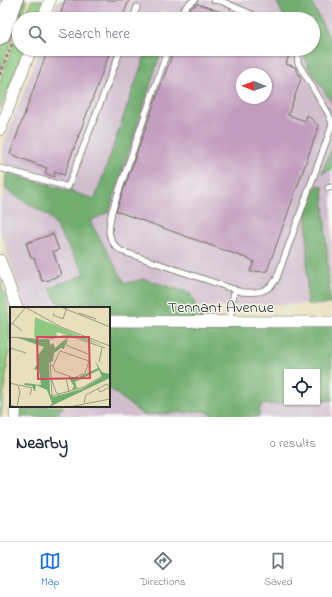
<!DOCTYPE html>
<style>
:root{--surface:#fff;--page:#f6f6f7;--text:#1f2937;--muted:#747a83;--line:#e0e1e3;--accent:#1a73e8}
body{margin:0;font-family:"Indie Flower",sans-serif;background:var(--page);color:var(--text)}
.controls{position:absolute;right:12px;bottom:12px;display:grid;overflow:hidden;border-radius:0px;box-shadow:0 1px 3px #0004}
.controls button{width:36px;height:36px;display:grid;place-items:center;padding:0;border:0;border-bottom:1px solid var(--line);background:var(--surface);color:var(--text);font:20px sans-serif}
.compass{position:absolute;left:236px;top:68px;width:36px;height:36px;border-radius:50%;background:var(--surface);box-shadow:0 1px 3px #0004;rotate:271deg}
.list{margin:0;padding:0;list-style:none}
h2{display:flex;justify-content:space-between;align-items:center;height:52px;margin:0;padding:0 16px;font-size:17px}
h2 small{font-size:13px;font-weight:400;color:var(--muted)}
.icon{flex:none;width:22px;height:22px;fill:none;stroke:currentColor;stroke-width:2;stroke-linecap:round;stroke-linejoin:round}
.map{position:relative;flex:none;width:332px;height:417px;overflow:hidden}
.search{position:absolute;background:var(--surface);box-shadow:0 1px 3px #0004;left:12px;right:12px;top:12px;height:44px;display:flex;align-items:center;gap:10px;box-sizing:border-box;padding:0 14px;border-radius:22px;color:var(--muted);font-size:15px}
.sheet{height:124px;background:var(--surface)}
nav{display:flex;justify-content:space-around;align-items:center;box-sizing:border-box;height:56px;border-top:1px solid var(--line);background:var(--surface);font-size:11px;color:var(--muted)}
nav a{display:grid;justify-items:center;gap:2px}
nav .on{color:var(--accent)}
.map>svg:first-child{display:block}
.industrial{fill:#d0bdcd;fill-rule:evenodd}
.green{fill:#8cc97f;stroke:#5c7a55}
.forest{fill:#71ad6e;stroke:#4e6c4c}
.building{fill:#c29cbe;fill-rule:evenodd}
.lines{fill:none;stroke-linecap:round;stroke-linejoin:round}
.lane-casing{stroke:#6d6a5e;stroke-width:7}
.street-casing{stroke:#6d6a5e;stroke-width:12}
.highway-casing{stroke:#6d6a5e;stroke-width:22}
.path{stroke:#6d6a5e;stroke-width:2;stroke-dasharray:3 3;stroke-linecap:butt}
.lane{stroke:#fff;stroke-width:5.5}
.street{stroke:#fff;stroke-width:11}
.highway{stroke:#fff;stroke-width:20}
.labels{text-anchor:middle;stroke-width:3;stroke-linejoin:round;paint-order:stroke}
.street-label{font-size:16px;fill:#2b2b2b;stroke:#f6f6f2}
.inset-road{fill:none;stroke:#9c9882;stroke-width:1}
.view{fill:#d1495b;fill-opacity:0.15;stroke:#d1495b;stroke-width:2}
.inset-edge{fill:none;stroke:#2b2b2b;stroke-width:2}
</style>
<div class="map">
<svg width="332" height="417" viewBox="0 0 332 417">
<rect width="100%" height="100%" fill="#f6f6f2"/>
<filter id="ink" filterUnits="userSpaceOnUse"><feTurbulence type="fractalNoise" baseFrequency=".025" numOctaves="2"/><feDisplacementMap in="SourceGraphic" scale="8" xChannelSelector="R" yChannelSelector="G"/><feConvolveMatrix kernelMatrix="1 2 1 2 8 2 1 2 1" color-interpolation-filters="sRGB"/></filter>
<filter id="wash" filterUnits="userSpaceOnUse"><feTurbulence type="fractalNoise" baseFrequency=".012" numOctaves="4" result="noise"/><feDisplacementMap in="SourceGraphic" scale="16" xChannelSelector="R" yChannelSelector="G"/><feGaussianBlur stdDeviation="0.9" result="paint"/><feColorMatrix in="noise" values="0 0 0 0 0 0 0 0 0 0 0 0 0 0 0 0 0 1.4 0 .05"/><feComposite in="paint" operator="in"/></filter>
<g filter="url(#wash)">
<rect width="100%" height="100%" fill="#e8e0bc"/>
<path class="industrial" d="M 59,0 L 277,0 L 277,2 L 285,19 L 171,19 L 172,15 L 161,10 L 158,19 L 52,19 Z
M 311,0 L 332,0 L 332,44 Z
M 40,49 L 147,49 L 95,199 L 6,172 L 2,149 Z
M 162,49 L 300,49 L 309,68 L 332,103 L 332,147 L 322,173 L 332,169 L 332,304 L 241,305 L 219,307 L 196,307 L 190,293 L 144,279 L 125,283 L 90,221 L 109,212 ZM 242,74 L 266,74 L 266,98 L 242,98 Z
M 5,189 L 50,217 L 85,274 L 49,288 L 61,308 L 25,308 L 0,230 L 0,199 L 4,199 Z
M 109,388 L 143,415 L 204,411 L 218,417 L 54,417 L 64,406 L 109,406 Z
M 332,400 L 332,417 L 258,417 L 261,405 L 303,402 L 317,402 L 317,401 Z"/>
<path class="green" d="M 20,0 L 27,0 L 20,19 L 19,19 L 19,22 L 0,71 L 0,51 Z
M 32,0 L 43,0 L 36,19 L 24,19 Z
M 19,32 L 19,49 L 24,49 L 0,110 L 0,80 Z
M 0,280 L 9,310 L 10,342 L 1,417 L 0,417 Z"/>
<path class="forest" d="M 277,0 L 311,0 L 332,44 L 332,103 L 309,68 L 300,49 L 313,49 L 313,19 L 285,19 L 277,2 Z
M 147,49 L 162,49 L 109,212 L 90,221 L 125,283 L 144,279 L 190,293 L 204,325 L 332,325 L 332,400 L 317,401 L 317,372 L 287,372 L 287,402 L 303,402 L 261,405 L 258,417 L 218,417 L 204,411 L 143,415 L 109,388 L 109,308 L 61,308 L 49,288 L 85,274 L 50,217 L 5,189 L 6,172 L 95,199 Z
M 332,147 L 332,169 L 322,173 Z
M 318,185 L 323,186 L 330,304 L 307,305 L 307,196 Z
M 16,406 L 64,406 L 54,417 L 15,417 Z"/>
<g id="blocks">
<path class="building" d="M 65,0 L 129,0 L 122,19 L 59,19 Z
M 198,4 L 239,18 L 239,19 L 185,19 L 188,11 L 192,7 Z
M 48,49 L 111,49 L 64,175 L 55,172 L 54,177 L 45,173 L 47,168 L 10,154 Z
M 174,49 L 291,49 L 286,64 L 295,67 L 301,79 L 288,115 L 305,121 L 307,115 L 319,126 L 267,271 L 250,272 L 254,261 L 116,211 ZM 242,74 L 266,74 L 266,98 L 242,98 Z
M 53,234 L 59,250 L 53,251 L 61,275 L 50,279 L 50,280 L 42,281 L 34,258 L 31,258 L 26,243 Z"/>
</g>
</g>
<g filter="url(#ink)">
<use href="#blocks" fill-opacity="0" stroke="#6d6a5e" stroke-width="1"/>
<g class="lines">
<g class="lane-casing">
<path id="lane" d="M 214,0 L 221,1 L 263,19
M 133,19 L 137,7
M 178,19 C 183,11 186,4 195,0
M 168,49 L 112,211 C 108,228 106,240 121,251 L 242,292 C 258,293 266,293 276,280 L 329,134 L 332,124
M 297,49 L 298,63 L 328,113 L 332,123
M 0,168 L 68,187 L 121,49
M 328,188 L 332,187
M 230,322 L 234,289"/>
</g>
<g class="street-casing">
<path id="street" d="M 43,19 L 50,0
M 0,130 L 31,49
M 0,260 L 17,308
M 109,321 L 332,322
M 15,417 L 16,406"/>
</g>
<g class="highway-casing">
<path id="highway" d="M 0,34 L 13,0"/>
</g>
<path class="path" d="M 0,75 L 12,44"/>
<use href="#lane" class="lane"/>
<use href="#street" class="street"/>
<use href="#highway" class="highway"/>
</g>
</g>
<g class="labels">
<g class="street-label">
<text x="221" y="312">Tennant Avenue</text>
</g>
</g>
<g transform="translate(10 307)">
<rect width="100" height="100" fill="#e8e0bc"/>
<path d="M 25,10 L 41,17 L 38,15 L 92,38 L 47,25 L 46,28 L 49,28 L 36,32 L 24,30 Z" fill="#8cc97f"/>
<path d="M 5,30 L 39,33 L 40,38 L 43,36 L 45,41 L 57,31 L 54,42 L 78,50 L 51,41 L 44,46 L 43,54 L 39,56 L 40,87 L 43,90 L 72,82 L 92,70 L 89,63 L 65,75 L 67,81 L 62,83 L 64,79 L 58,70 L 65,72 L 88,61 L 85,54 L 92,65 L 100,67 L 100,71 L 39,100 L 42,96 L 37,83 L 26,78 L 25,85 L 22,79 L 14,78 L 15,76 L 31,78 L 29,63 L 24,62 L 28,56 L 28,48 L 34,40 Z" fill="#71ad6e"/>
<path class="inset-road" d="M 15,0 L 51,20 L 100,39M 51,0 L 100,20M 44,6 L 43,8 L 53,12 L 57,0M 69,6 L 86,12M 2,16 L 12,24M 0,19 L 16,0M 58,28 L 56,38 L 78,47M 0,30 L 35,33 L 57,28 L 95,41M 39,33 L 42,89 L 74,80 L 92,69M 0,41 L 16,46M 89,55 L 92,41M 39,59 L 43,59 L 50,44 L 79,54 L 75,66 L 64,71 L 45,64 L 43,59M 56,71 L 59,85M 40,73 L 42,73 L 46,85 L 50,88M 0,76 L 8,78 L 10,85 L 7,100 L 0,98M 9,78 L 22,81 L 20,88M 88,82 L 90,85 L 100,80M 74,96 L 76,88 L 97,77 L 100,80M 59,100 L 100,92"/>
<path class="view" d="M 27,30 L 79,30 L 80,71 L 28,72 Z"/>
<rect width="100" height="100" class="inset-edge"/>
</g>
</svg>
<div class="controls">
<button><svg class="icon" aria-label="locate" viewBox="0 0 24 24"><circle cx="12" cy="12" r="6"/><path d="M12 2v4M12 18v4M2 12h4M18 12h4"/></svg></button>
</div>
<svg class="compass" viewBox="-18 -18 36 36"><path d="M0-13l5 13h-10z" fill="#e53935"/><path d="M0 13l5-13h-10z" fill="#747a83"/></svg>
<div class="search"><svg class="icon" aria-label="search" viewBox="0 0 24 24"><circle cx="10" cy="10" r="6"/><path d="M15 15l6 6"/></svg>Search here</div>
</div>
<section class="sheet">
<h2>Nearby<small>0 results</small></h2>
<ul class="list">
</ul>
</section>
<nav>
<a class="on"><svg class="icon" aria-label="map" viewBox="0 0 24 24"><path d="M3 6l6-2 6 2 6-2v14l-6 2-6-2-6 2zM9 4v14M15 6v14"/></svg>Map</a>
<a><svg class="icon" aria-label="directions" viewBox="0 0 24 24"><path d="M12 3l9 9-9 9-9-9zM9 14v-3h6M13 9l2 2-2 2"/></svg>Directions</a>
<a><svg class="icon" aria-label="saved" viewBox="0 0 24 24"><path d="M7 4h10v16l-5-4-5 4z"/></svg>Saved</a>
</nav>
